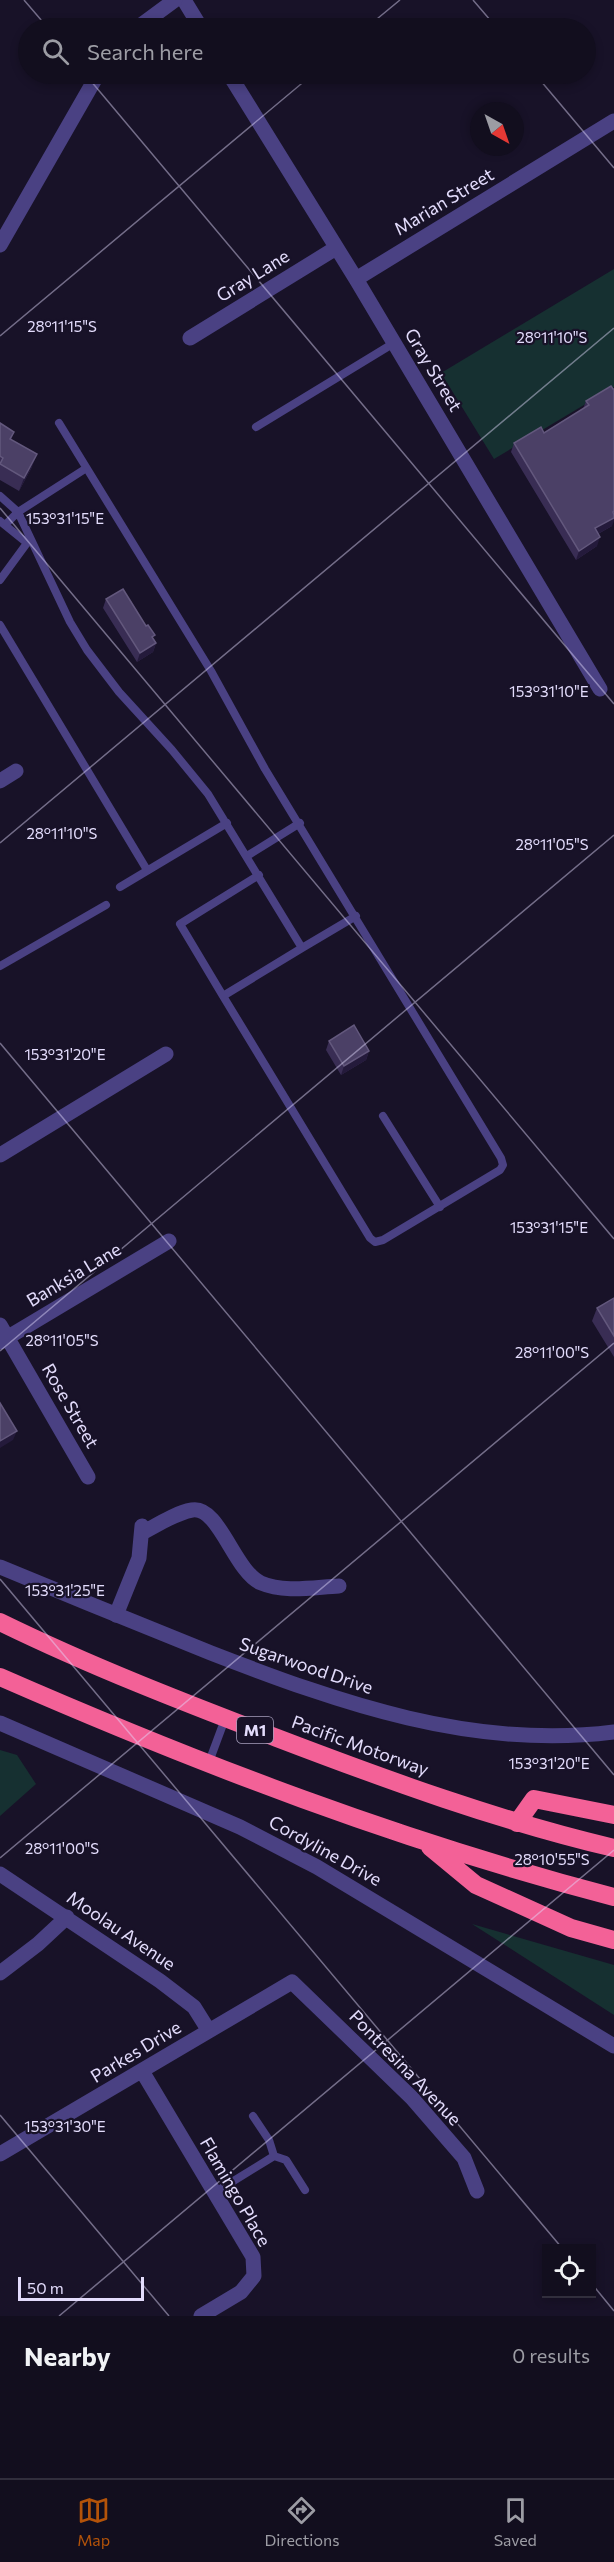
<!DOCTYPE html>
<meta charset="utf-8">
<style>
:root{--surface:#120e1e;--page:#1f1c2b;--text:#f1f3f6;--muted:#9c9ca4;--line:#312e3c;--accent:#b45309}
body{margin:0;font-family:Commissioner,sans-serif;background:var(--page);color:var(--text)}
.controls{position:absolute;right:18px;bottom:18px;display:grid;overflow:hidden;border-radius:0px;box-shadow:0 3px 9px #0003}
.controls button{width:54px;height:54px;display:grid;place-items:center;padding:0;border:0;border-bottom:2px solid var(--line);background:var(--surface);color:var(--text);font:30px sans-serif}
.compass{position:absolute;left:470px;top:102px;width:54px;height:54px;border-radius:50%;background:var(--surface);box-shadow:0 3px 9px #0003;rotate:140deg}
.scale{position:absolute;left:18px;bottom:15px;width:126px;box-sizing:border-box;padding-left:6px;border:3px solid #e3dcfc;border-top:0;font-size:16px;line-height:21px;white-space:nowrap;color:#e3dcfc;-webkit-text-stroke:4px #181228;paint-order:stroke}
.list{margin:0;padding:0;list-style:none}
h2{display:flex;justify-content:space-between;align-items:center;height:78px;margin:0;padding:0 24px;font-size:26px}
h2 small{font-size:20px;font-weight:400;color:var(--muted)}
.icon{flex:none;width:33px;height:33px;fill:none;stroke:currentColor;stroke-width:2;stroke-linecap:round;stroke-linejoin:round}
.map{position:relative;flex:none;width:614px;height:2316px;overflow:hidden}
.search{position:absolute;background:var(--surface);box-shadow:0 3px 9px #0003;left:18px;right:18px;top:18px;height:66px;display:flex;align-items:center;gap:15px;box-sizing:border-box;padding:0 21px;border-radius:33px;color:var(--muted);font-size:22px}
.sheet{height:162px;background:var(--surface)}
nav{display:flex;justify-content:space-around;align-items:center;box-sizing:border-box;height:84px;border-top:2px solid var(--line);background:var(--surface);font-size:16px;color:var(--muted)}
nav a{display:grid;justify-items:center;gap:3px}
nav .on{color:var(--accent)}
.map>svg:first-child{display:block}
.green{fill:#163031}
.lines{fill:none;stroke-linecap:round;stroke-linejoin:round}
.service{stroke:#4a4183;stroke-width:8}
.minor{stroke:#4a4183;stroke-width:15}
.tertiary{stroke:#4a4183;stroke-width:15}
.motorway{stroke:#f36197;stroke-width:18}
.wall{fill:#392d54}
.shaded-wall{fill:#241a3b}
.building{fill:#4b4066;stroke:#63587d;stroke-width:1.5}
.ticks{fill:none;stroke:#e3dcfc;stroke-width:1.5;stroke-opacity:0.45}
.labels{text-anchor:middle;stroke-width:4.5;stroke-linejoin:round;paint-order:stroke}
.shield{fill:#181228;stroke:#a69fbc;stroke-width:1.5}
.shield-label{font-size:16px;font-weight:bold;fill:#e3dcfc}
.street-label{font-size:18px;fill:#e3dcfc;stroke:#181228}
.ticks-label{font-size:15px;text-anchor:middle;fill:#e3dcfc;stroke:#181228;stroke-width:4.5;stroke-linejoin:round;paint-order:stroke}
</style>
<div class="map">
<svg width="614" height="2316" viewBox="0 0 614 2316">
<rect width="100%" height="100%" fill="#181228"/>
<path class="green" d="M 614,269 L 614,387 L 494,459 L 441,373 Z
M 0,1750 L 17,1755 L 36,1784 L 0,1816 Z
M 472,1924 L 614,1965 L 614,2015 Z"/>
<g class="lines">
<path class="service" d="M 256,427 L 394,343
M 0,496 L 18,512 L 70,622 L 87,650 L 119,692 L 172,750 L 208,794 L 302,948 L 223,996 L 370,1238 L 375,1242 L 383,1240 L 500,1170 L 503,1165 L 501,1158 L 265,769 L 211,671 L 59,423
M 0,521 L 27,543
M 5,525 L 18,512 L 85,469
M 0,580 L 30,539
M 0,625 L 147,870
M 247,856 L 300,823
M 120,887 L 227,823
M 302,948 L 356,916
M 0,966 L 106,905
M 223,996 L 180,924 L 259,875
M 383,1116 L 440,1207
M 209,1762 L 225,1719
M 253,2116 L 269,2140 L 274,2156
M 214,2193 L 274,2156 L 286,2160 L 305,2190"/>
<path class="minor" d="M 184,0 L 201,28
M 229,74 L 356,279 L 600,689
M 356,279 L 614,121
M 190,338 L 336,248
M 0,781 L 16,771
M 0,1155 L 166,1054
M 0,1325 L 88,1477
M 0,1342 L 169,1241
M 142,1533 C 157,1525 175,1513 192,1510 C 219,1505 234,1571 261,1583 C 284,1593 315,1587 339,1586
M 116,1615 L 139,1558 L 142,1526
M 0,1874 L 160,1981 L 194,2007 L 209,2031
M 0,1973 L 38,1944 L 67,1917
M 142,2071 L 253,2257 L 254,2276 L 241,2292 L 201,2316
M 0,2154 L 292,1982 L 412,2098 L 464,2158 L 477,2191"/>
<path class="tertiary" d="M 137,28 L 175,0
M 0,245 L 98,74
M 0,1567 C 70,1596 141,1625 211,1653 C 340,1703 473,1750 614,1732
M 0,1723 L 240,1827 L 317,1867 L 614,2046"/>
<path class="motorway" d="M 0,1622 C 90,1666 183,1702 277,1738 C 387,1780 499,1821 614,1848
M 0,1677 C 199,1764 403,1842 614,1897
M 517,1823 L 534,1799 L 614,1815
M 430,1847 L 476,1885 L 571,1928 L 614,1940"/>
</g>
<path class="wall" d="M 613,389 L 612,526 L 598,534 L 597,546 L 576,560 L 511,452 L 514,443 L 544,433 L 583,409 L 586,401 Z
M 0,423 L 14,432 L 11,440 L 32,467 L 19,491 L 0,480 Z
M 106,599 L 154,639 L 156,643 L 153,652 L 137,662 L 103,608 Z
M 329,1041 L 369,1051 L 366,1060 L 341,1075 L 326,1050 Z
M 614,1298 L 614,1357 L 592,1321 L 597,1308 Z"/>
<path class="shaded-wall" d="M 37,454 L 32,467 L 19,491 L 24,478 Z
M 614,511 L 614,521 L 612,526 L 592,537 L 595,528 Z
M 600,537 L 597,546 L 576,560 L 579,551 Z
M 156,643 L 153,652 L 137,662 L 140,653 Z
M 369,1051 L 366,1060 L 341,1075 L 344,1066 Z
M 17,1431 L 13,1440 L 0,1448 L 0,1441 Z"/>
<path class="building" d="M 611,386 L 613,389 L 614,389 L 614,511 L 613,512 L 614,515 L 614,518 L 595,528 L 600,537 L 579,551 L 514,443 L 541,427 L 544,433 L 589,405 L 586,401 Z
M 0,423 L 14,432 L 10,439 L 37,454 L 24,478 L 0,464 L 3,458 L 0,456 Z
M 123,589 L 146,626 L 148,625 L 155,635 L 152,637 L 156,643 L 140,653 L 106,599 Z
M 354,1025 L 369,1051 L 344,1066 L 329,1041 Z
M 614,1298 L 614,1336 L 597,1308 Z
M 0,1403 L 17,1431 L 0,1441 Z"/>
<path class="ticks" d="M 24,0 L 48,28M 473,0 L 497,28M 366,28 L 400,0M 85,74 L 614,704M 535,74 L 614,168M 0,336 L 313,74M 0,508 L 614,1239M 0,843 L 614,328M 0,1043 L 614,1775M 0,1351 L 614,835M 0,1579 L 562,2248M 0,1858 L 614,1343M 0,2115 L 169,2316M 592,2284 L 614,2311M 59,2316 L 614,1850"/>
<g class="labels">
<rect class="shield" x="237" y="1717" width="36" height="26" rx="4.5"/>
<g class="shield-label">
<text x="255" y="1736">M1</text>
</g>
<g class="street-label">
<text transform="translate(444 202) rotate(-31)" y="6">Marian Street</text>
<text transform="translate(253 276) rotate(-32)" y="6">Gray Lane</text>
<text transform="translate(433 370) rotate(59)" y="6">Gray Street</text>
<text transform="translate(74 1275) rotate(-31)" y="6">Banksia Lane</text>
<text transform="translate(70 1406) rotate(60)" y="6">Rose Street</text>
<text transform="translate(306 1666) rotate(19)" y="6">Sugarwood Drive</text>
<text transform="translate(360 1746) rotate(20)" y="6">Pacific Motorway</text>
<text transform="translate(325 1851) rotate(29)" y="6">Cordyline Drive</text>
<text transform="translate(121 1931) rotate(34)" y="6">Moolau Avenue</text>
<text transform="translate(136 2052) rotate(-31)" y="6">Parkes Drive</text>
<text transform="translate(405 2068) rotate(46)" y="6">Pontresina Avenue</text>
<text transform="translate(235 2192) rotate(60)" y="6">Flamingo Place</text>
</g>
</g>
<g class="ticks-label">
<text x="62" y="332">28°11'15"S</text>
<text x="552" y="343">28°11'10"S</text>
<text x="65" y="524">153°31'15"E</text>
<text x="549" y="697">153°31'10"E</text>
<text x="62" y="839">28°11'10"S</text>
<text x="552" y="850">28°11'05"S</text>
<text x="65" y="1060">153°31'20"E</text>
<text x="549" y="1233">153°31'15"E</text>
<text x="62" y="1346">28°11'05"S</text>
<text x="552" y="1358">28°11'00"S</text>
<text x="65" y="1596">153°31'25"E</text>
<text x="549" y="1769">153°31'20"E</text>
<text x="62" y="1854">28°11'00"S</text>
<text x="552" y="1865">28°10'55"S</text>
<text x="65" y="2132">153°31'30"E</text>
</g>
</svg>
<div class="controls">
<button><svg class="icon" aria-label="locate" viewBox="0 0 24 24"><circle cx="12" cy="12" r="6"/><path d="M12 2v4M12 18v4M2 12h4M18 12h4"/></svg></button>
</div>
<svg class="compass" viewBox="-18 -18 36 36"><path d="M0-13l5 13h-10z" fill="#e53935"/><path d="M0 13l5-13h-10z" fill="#9c9ca4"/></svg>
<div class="scale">50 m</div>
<div class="search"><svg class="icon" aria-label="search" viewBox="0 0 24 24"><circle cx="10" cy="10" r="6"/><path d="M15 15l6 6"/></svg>Search here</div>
</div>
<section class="sheet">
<h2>Nearby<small>0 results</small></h2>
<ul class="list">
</ul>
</section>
<nav>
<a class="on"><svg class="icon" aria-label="map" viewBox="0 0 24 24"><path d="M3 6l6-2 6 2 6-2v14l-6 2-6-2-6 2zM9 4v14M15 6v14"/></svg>Map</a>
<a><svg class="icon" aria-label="directions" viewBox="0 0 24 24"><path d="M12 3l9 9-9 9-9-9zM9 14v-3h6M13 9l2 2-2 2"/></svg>Directions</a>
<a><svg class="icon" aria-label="saved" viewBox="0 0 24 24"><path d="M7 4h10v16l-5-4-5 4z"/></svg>Saved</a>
</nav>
